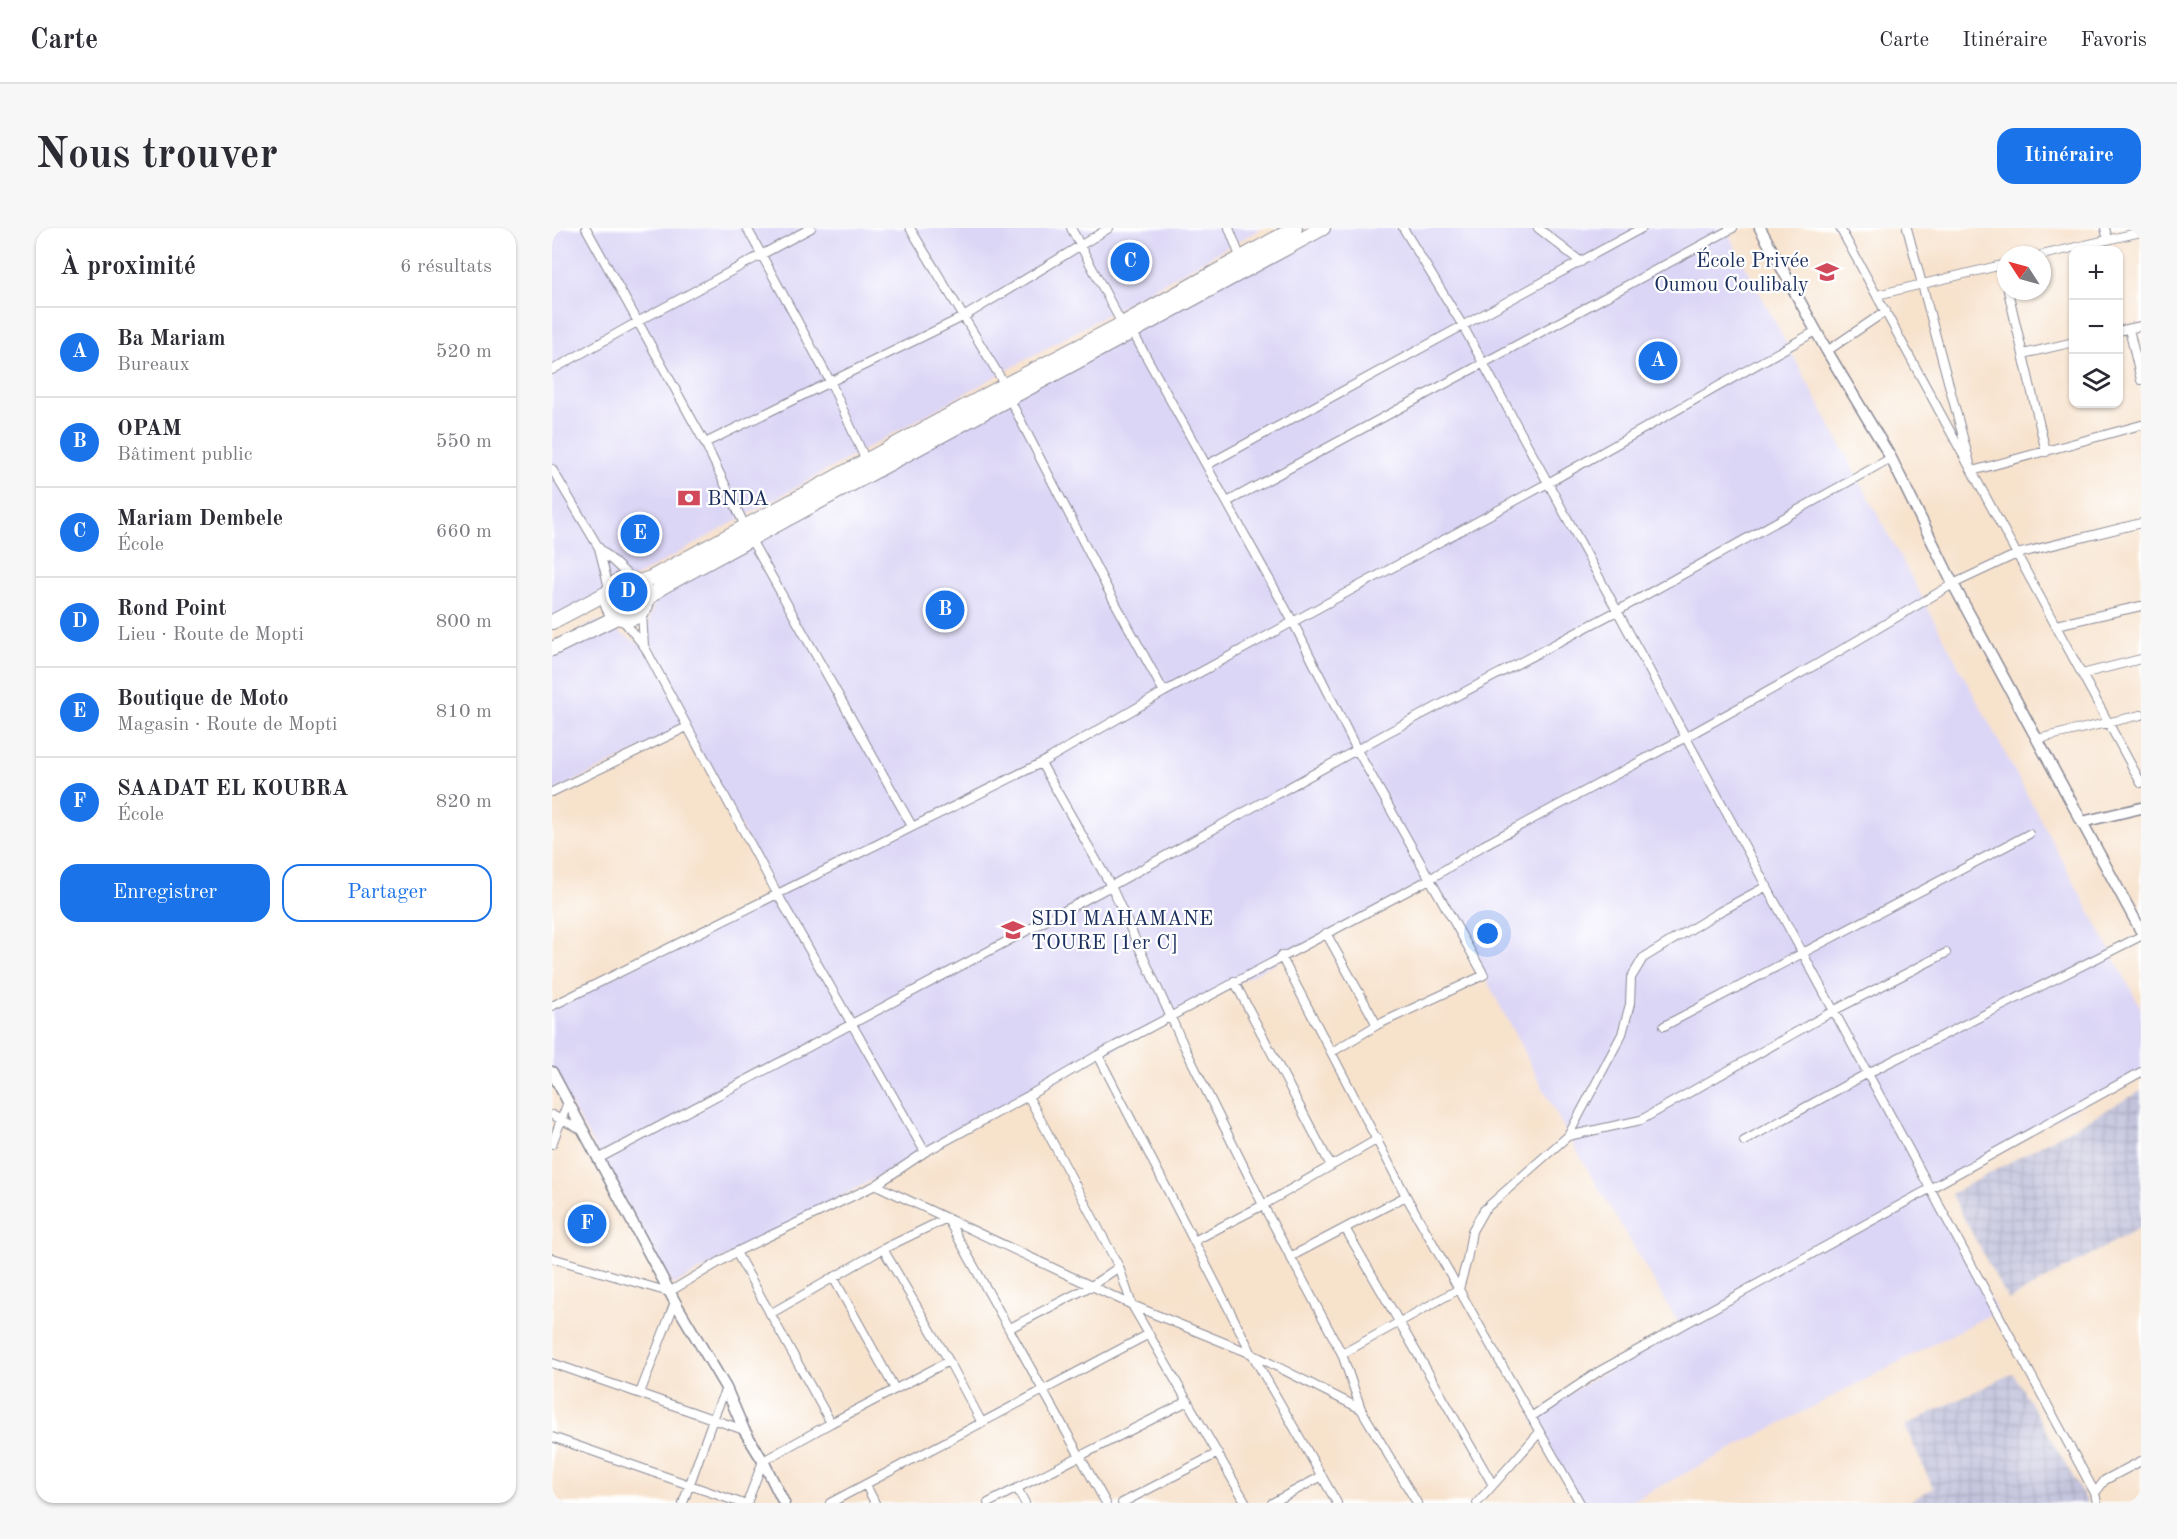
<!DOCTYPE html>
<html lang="fr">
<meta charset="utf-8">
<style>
:root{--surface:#fff;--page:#f7f7f7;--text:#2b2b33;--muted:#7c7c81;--line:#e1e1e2;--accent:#1a73e8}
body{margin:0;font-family:"Old Standard TT",serif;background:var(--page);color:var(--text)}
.controls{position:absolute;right:18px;top:18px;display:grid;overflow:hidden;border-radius:12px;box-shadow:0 2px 4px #0004}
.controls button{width:54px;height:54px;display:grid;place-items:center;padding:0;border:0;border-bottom:2px solid var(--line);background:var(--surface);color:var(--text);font:30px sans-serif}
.compass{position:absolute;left:1445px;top:18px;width:54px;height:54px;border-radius:50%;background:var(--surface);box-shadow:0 2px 4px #0004;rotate:306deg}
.you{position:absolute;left:936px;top:706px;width:21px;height:21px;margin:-15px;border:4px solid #fff;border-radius:50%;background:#1a73e8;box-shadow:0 0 0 9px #1a73e833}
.badge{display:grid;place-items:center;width:39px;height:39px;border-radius:50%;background:var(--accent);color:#fff;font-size:20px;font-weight:700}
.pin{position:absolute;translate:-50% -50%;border:3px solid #fff;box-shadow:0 2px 6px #0006}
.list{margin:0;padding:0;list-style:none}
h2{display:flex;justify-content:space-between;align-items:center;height:78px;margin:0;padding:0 24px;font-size:26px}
h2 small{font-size:20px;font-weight:400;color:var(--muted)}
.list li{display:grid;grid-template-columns:39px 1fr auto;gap:18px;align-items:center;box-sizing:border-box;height:90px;padding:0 24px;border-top:2px solid var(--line)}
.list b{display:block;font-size:22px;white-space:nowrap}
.list p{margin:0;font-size:20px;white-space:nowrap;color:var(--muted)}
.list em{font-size:20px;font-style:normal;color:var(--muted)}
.actions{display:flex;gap:12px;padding:18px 24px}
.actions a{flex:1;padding:14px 0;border:2px solid var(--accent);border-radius:18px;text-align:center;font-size:21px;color:var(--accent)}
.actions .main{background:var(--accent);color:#fff}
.icon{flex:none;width:33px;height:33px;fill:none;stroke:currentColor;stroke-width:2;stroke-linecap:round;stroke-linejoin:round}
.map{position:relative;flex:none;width:1589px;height:1275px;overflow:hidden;border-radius:18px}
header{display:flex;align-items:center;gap:36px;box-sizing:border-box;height:84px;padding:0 30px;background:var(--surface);border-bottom:2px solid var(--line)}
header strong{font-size:28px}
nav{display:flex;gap:33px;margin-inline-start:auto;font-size:21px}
.intro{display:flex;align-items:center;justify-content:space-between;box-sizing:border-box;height:144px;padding:0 36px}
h1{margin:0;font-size:42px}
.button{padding:15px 27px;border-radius:18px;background:var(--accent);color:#fff;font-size:21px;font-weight:700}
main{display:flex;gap:36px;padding:0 36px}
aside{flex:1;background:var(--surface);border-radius:18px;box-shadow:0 2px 4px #0004}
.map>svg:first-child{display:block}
.built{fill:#dcd6f6}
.industrial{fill:url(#industrial-grid)}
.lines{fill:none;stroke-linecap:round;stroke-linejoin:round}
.minor-casing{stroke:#898895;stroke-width:10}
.tertiary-casing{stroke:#898895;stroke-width:13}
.trunk-casing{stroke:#898895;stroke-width:16}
.minor{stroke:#fff;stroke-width:8}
.tertiary{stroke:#fff;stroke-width:10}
.trunk{stroke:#fff;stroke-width:14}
.labels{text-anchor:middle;stroke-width:4.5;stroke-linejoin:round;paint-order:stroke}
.poi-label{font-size:21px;fill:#1b2f5e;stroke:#fff;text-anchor:start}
</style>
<header>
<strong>Carte</strong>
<nav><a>Carte</a><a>Itinéraire</a><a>Favoris</a></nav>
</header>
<div class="intro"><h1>Nous trouver</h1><a class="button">Itinéraire</a></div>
<main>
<aside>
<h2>À proximité<small>6 résultats</small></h2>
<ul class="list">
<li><span class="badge">A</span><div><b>Ba Mariam</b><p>Bureaux</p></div><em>520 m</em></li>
<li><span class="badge">B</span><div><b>OPAM</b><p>Bâtiment public</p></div><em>550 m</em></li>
<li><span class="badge">C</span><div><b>Mariam Dembele</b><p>École</p></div><em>660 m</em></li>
<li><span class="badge">D</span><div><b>Rond Point</b><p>Lieu · Route de Mopti</p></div><em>800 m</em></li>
<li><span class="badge">E</span><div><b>Boutique de Moto</b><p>Magasin · Route de Mopti</p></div><em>810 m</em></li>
<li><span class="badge">F</span><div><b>SAADAT EL KOUBRA</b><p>École</p></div><em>820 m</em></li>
</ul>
<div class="actions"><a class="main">Enregistrer</a><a>Partager</a></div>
</aside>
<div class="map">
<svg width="1589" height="1275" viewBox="0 0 1589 1275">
<defs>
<pattern id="industrial-grid" width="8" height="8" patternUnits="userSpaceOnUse" patternTransform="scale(1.5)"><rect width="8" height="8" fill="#c2c2dc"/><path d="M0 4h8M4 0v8" fill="none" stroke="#a6a7bf"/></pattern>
</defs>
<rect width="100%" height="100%" fill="#fff"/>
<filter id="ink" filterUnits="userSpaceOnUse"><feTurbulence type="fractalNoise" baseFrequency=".0167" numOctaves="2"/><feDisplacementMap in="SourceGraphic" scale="12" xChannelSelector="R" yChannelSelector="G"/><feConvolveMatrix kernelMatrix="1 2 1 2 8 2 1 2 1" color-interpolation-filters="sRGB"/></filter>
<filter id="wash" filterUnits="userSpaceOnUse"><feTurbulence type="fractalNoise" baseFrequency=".008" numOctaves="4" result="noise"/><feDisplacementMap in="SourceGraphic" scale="24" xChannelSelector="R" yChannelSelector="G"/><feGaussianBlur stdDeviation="1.35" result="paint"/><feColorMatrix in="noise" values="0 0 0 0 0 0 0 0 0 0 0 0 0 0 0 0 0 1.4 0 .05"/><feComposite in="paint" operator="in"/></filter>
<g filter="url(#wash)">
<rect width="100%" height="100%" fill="#f7e2cc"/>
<path class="built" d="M 0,0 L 710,0 L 55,365 L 0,392 Z
M 763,0 L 1173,0 L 1589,780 L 1589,844 L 1379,960 L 1445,1083 L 1076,1275 L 1028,1275 L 979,1189 L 1128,1098 L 1016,908 L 932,747 L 878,651 L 373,924 L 121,1057 L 0,844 L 0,778 L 225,667 L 135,499 L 0,564 L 0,417 L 46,393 L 90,417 L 106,360 Z"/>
<path class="industrial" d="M 1589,863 L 1589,999 L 1456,1072 L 1399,966 Z
M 1461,1145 L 1536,1275 L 1355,1275 L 1381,1260 L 1353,1198 Z"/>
</g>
<g filter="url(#ink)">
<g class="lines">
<g class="minor-casing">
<path id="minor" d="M 34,0 L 153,215 L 193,298
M 195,0 L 279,155 L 314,233
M 358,0 L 453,157
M 519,0 L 570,96 L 580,103 L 741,394 L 805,522 L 932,747 L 825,797 L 780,824
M 677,0 L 689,31
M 851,0 L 911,98 L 1543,1265
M 986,0 L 1029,34
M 1288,0 L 1589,555
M 1355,0 L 1420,243 L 1589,197
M 1553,0 L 1556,12
M 1490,27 L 1589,4
M 1450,37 L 1454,53
M 1456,63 L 1494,224
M 1325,67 L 1454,36
M 1577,101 L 1589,152
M 1566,103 L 1589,98
M 1275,123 L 1334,83
M 1471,126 L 1522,114
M 0,142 L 87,93 L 259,0
M 457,170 L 554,358 L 612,464
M 153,215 L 413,88 L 557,0
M 655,237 L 1090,0
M 0,241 L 47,320 L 81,352
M 675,274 L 1181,0
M 198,310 L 360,598
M 47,320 L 57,360
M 90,384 L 92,418
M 70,391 L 92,418 L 226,667 L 373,924
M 1504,397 L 1589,378
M 1530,446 L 1589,431
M 1485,511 L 1589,487
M 489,535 L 559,658 L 632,818 L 711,977 L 790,1126 L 809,1181 L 865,1275
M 0,564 L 135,499
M 774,705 L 825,797
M 729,728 L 854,968 L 1028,1275
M 682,753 L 779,938
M 0,778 L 489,535 L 612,464 L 996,255 L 1264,103
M 1112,798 L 1477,606
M 546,827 L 700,1126 L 785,1275
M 476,868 L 567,1039 L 580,1077 L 694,1275
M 0,887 L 30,902
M 1016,908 L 1089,892 L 1283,782 L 1394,725
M 1192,913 L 1316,845 L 1589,708
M 0,916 L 16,874
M 46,931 L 559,658 L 835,505 L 1065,383 L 1339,230
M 324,957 L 580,1077 L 700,1126 L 809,1181
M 793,1000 L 941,1257
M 642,1013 L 711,977 L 826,911
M 331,1021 L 397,1133 L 430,1195
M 184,1024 L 279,1195
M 738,1029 L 854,968
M 0,1030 L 117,1064 L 184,1024 L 324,957 L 373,924 L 476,868 L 546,827 L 878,651 L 932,617 L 1134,509 L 1267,435 L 1401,356 L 1465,326 L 1589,295
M 281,1049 L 343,1161
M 218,1086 L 331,1021 L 395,990 L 554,1275
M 458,1100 L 539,1058 L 567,1039
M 790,1126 L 907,1061 L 915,1032 L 920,1003 L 932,982 L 1016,908 L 1070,806 L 1078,776 L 1079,750 L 1091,730 L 1167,684 L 1215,658
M 0,1135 L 192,1202
M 88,1165 L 123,1074
M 979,1189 L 1046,1144 L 1589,844
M 0,1209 L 189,1275
M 314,1257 L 323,1275
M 465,1260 L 473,1275
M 131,1275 L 161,1191 L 174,1160
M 195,1275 L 211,1233 L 279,1195 L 397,1133
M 278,1275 L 597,1106
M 436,1275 L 636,1173
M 570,1275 L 666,1225
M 720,1275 L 770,1248
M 925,1275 L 987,1205
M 1545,1275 L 1543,1265 L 1553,1252 L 1589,1233"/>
</g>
<g class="tertiary-casing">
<path id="tertiary" d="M 1208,0 L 1275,123 L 1339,230 L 1401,356 L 1589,703
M 1530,594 L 1589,580
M 0,844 L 123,1074 L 174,1160 L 192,1202 L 211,1233 L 232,1275"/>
</g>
<g class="trunk-casing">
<path id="trunk" d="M55 371a20 20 0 1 1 40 0a20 20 0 1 1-40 0Z
M 87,354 L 99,350 L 453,157 L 570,96 L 743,0
M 95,371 L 110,359 L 771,0
M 0,394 L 55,365
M 0,421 L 65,389"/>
</g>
<use href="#minor" class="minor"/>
<use href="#tertiary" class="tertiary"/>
<use href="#trunk" class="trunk"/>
</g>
</g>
<defs>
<g id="school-bare" transform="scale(1.8)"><path d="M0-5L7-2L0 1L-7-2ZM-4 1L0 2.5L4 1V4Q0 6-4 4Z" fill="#d1495b" stroke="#fff" stroke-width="2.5" paint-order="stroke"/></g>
<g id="bank-bare" transform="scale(1.8)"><path d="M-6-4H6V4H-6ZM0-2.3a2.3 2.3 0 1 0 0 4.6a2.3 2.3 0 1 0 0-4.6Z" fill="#d1495b" stroke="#fff" stroke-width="2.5" paint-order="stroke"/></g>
</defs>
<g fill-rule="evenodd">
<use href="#school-bare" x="1275" y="44"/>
<use href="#bank-bare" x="137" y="270"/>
<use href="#school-bare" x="461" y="702"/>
</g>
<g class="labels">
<g class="poi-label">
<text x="1257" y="39" text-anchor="end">École Privée<tspan x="1257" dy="24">Oumou Coulibaly</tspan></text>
<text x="155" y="277">BNDA</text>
<text x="479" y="697">SIDI MAHAMANE<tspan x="479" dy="24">TOURE [1er C]</tspan></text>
</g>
</g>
</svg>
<div class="controls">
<button>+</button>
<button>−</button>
<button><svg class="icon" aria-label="layers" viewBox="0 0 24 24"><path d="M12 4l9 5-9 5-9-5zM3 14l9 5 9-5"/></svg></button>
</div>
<svg class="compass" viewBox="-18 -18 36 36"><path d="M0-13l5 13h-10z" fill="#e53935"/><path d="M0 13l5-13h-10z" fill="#7c7c81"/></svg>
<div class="you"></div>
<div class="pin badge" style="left:1106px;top:133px">A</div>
<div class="pin badge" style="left:393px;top:382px">B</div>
<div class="pin badge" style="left:578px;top:34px">C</div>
<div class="pin badge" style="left:76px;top:364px">D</div>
<div class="pin badge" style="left:88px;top:306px">E</div>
<div class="pin badge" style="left:35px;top:996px">F</div>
</div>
</main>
